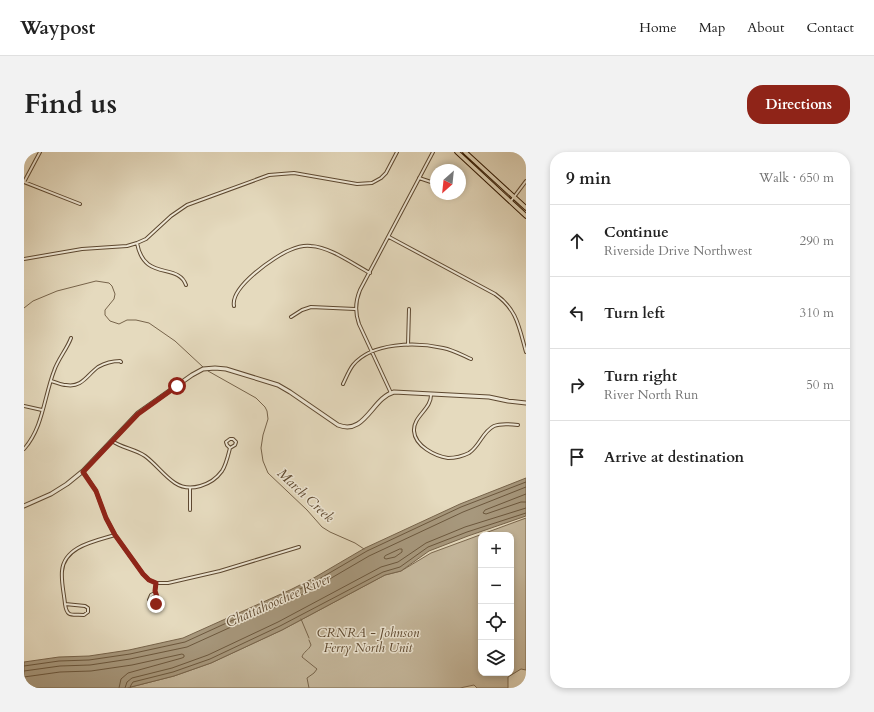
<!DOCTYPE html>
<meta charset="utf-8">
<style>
:root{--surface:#fff;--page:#f2f2f2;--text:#222;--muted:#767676;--line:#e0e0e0;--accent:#8f2418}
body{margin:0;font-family:Cardo,serif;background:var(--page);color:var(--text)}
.controls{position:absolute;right:12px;bottom:12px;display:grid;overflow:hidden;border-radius:8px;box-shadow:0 2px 6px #0003}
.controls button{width:36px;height:36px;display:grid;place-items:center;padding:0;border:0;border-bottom:1px solid var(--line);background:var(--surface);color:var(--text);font:20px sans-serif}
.compass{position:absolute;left:406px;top:12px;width:36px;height:36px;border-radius:50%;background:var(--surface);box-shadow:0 2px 6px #0003;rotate:207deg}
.stop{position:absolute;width:12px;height:12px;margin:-9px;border:3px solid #8f2418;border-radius:50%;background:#fff}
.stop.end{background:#8f2418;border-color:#fff;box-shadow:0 1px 4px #0008}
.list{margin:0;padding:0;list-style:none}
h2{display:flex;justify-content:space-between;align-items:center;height:52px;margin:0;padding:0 16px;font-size:17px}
h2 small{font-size:13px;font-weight:400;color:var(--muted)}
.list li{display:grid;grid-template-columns:26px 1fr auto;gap:12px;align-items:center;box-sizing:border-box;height:72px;padding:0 16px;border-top:1px solid var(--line)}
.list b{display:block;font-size:15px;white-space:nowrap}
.list p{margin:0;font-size:13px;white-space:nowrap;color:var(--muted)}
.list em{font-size:13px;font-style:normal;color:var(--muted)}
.icon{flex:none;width:22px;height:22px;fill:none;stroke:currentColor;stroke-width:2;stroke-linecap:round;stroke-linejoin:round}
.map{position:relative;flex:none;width:502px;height:536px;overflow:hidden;border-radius:16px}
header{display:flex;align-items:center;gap:24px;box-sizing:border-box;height:56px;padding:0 20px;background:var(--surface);border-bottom:1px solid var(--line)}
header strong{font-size:19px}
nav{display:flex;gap:22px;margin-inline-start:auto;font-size:14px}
.intro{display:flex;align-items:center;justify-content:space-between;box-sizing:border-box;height:96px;padding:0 24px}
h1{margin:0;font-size:28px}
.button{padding:10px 18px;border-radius:16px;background:var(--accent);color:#fff;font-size:14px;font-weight:700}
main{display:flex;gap:24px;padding:0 24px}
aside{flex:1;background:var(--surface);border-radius:16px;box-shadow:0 2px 6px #0003}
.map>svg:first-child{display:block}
.green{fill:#c6b99e;stroke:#7b684f;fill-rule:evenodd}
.water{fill:#a7987d;stroke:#77644b}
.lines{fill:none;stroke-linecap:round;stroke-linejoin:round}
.shore{stroke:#6c583e;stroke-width:1}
.stream{stroke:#77644b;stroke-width:1}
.minor-casing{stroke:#5d4830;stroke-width:4}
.tertiary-casing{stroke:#5d4830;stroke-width:5}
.primary-casing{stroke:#301700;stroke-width:5.5}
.minor{stroke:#eee7d5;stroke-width:2}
.tertiary{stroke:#eee7d5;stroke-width:3}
.primary{stroke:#e5dabe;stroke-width:3.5}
.route{stroke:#8f2418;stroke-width:5}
.labels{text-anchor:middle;stroke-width:3;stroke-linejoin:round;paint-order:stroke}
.park-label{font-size:13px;font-style:italic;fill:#5d482f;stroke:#eee7d5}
.water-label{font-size:14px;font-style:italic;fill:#604b32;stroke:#eee7d5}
</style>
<header>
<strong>Waypost</strong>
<nav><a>Home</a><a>Map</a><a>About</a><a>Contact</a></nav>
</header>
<div class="intro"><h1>Find us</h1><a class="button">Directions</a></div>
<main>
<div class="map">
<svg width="502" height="536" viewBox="0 0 502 536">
<rect width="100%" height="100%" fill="#e5dabe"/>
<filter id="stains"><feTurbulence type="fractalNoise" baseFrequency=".005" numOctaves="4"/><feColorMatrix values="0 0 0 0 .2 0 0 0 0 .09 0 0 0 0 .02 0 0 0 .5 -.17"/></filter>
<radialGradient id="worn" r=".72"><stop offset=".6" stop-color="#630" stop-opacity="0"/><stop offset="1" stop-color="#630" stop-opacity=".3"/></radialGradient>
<path class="green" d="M 502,366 L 502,518 L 497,517 L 484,525 L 484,536 L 453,536 L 450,533 L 436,536 L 103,536 L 150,524 L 187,511 L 258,478 L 361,423 L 377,419 L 407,401 ZM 457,383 L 487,383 L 487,521 L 457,521 Z"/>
<path class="water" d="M 502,326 L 502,364 L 444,384 L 405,399 L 377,419 L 361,423 L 258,478 L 187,511 L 150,524 L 103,536 L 0,536 L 0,510 L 35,505 L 65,504 L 105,498 L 159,486 L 266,438 L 288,427 L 341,396 L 436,352 Z"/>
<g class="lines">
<path class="shore" d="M 502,342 L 461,358 L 459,361 L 462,362 L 497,350 L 502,350
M 376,397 L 378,397 L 378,400 L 371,405 L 362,407 L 360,406 L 361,404 Z
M 0,514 L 35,509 L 65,508 L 106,502 L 161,490 L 268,441 L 290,430 L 343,399 L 437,355 L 502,330
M 0,519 L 36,514 L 66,513 L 106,507 L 163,495 L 271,446 L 292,435 L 345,404 L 439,360 L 502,335
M 0,525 L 36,520 L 67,519 L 108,513 L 158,502 L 160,503 L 160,505 L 158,506 L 104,521 L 97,527 L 95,536
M 101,536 L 103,530 L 108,526 L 148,516 L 184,503 L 254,470 L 357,415 L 374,410 L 402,391 L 441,375 L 502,356
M 106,536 L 107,533 L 109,530 L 149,520 L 186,507 L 256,474 L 359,420 L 376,415 L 404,395 L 443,380 L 502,361"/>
<path class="stream" d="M 0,156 L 9,149 L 33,139 L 72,129 L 85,131 L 88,134 L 91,142 L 90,147 L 81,158 L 81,163 L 86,169 L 95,172 L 103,168 L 112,168 L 125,171 L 151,189 L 179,215
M 184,219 L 232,246 L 241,255 L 243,259 L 244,267 L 239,283 L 237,296 L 239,309 L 244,321 L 283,358 L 298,375 L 306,380 L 331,391 L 340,397
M 277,467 L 285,486
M 285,536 L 283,526 L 290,521 L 293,517 L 278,505 C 279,500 285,498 287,493 L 285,488"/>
<g class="minor-casing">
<path id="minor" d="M 498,0 L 502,4
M 395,26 L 410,31
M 0,30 L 56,52
M 0,30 L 16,0
M 487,49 L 502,29
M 365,85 L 471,142 C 493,157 495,175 502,200
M 113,91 C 120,130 154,110 162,133
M 0,107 L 58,97 L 103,94 L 113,91 L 122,87 L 147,64 L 163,53 L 245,23 L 270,21 L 333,32 L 348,31 L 357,26 L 362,21 L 373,0
M 210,154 C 206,135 251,104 266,98 C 273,95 280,93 287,94 C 306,95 329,112 346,121
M 267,165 L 278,158 L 287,155 L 331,157
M 384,193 L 385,157
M 27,229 C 32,230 37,233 42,233 C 58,236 63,223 74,215 C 81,211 88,209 96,209 L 97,210
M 319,232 C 322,226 325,218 329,213 C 348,190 392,190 419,196 C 429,198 438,203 447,207
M 367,241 L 335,172 C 331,161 331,150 336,138 L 409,0
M 407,242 C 408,257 389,264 390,279 C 391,294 411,304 424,306 C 431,306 439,304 445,301 C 456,294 458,280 470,274 C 477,271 486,272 494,273
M 0,254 L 18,258
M 88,289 C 98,296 111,297 121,304 C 132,312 140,324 151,331 C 166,341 188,333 198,319 C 202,313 204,304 206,296 L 211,293 L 212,290 L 209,287 L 206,287 L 202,290 L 203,293 L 206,296
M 0,297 C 19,276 20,245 30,219 C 34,207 43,197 47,186
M 59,319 L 72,339 L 82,366 L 91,383 L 119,422 L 125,428 L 132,431 L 144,431 L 196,419 L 275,395
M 166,358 L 166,336
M 131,441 L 127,443 L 125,448 L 126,450 L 128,452 L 132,452 L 134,448 L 131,439 L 132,431
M 41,452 C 40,441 37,430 38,419 C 40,394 72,389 91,383
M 41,452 L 61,454 L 64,456 L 64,460 L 60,463 C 48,462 43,466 41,452 Z"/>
</g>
<g class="tertiary-casing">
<path id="tertiary" d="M 0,354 L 27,342 L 43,332 L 59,319 L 114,261 L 168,223 L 179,217 L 191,216 L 202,217 L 254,233 L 266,240 L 314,273 C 341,284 348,246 370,240 L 465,245 L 484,249 L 502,251"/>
</g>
<g class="primary-casing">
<path id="primary" d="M 433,0 L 502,64
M 441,0 L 502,56"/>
</g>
<use href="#minor" class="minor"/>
<use href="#tertiary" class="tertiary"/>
<use href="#primary" class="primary"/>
</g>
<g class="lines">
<path class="route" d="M 132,452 L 134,448 L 131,439 L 132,431 L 125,428 L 119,422 L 91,383 L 82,366 L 72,339 L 59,320 L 114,262 L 153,234"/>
</g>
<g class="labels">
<g class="park-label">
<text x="344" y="485">CRNRA - Johnson<tspan x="344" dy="15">Ferry North Unit</tspan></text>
</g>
<g class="water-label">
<text transform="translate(282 343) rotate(43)" y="5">March Creek</text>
<text transform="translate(254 448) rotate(-24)" y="5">Chattahoochee River</text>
</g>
</g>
<rect width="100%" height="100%" filter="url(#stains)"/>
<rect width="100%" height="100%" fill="url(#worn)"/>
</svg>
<div class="controls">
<button>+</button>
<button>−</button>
<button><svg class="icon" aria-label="locate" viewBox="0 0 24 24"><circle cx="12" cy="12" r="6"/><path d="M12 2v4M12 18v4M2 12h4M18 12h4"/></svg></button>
<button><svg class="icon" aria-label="layers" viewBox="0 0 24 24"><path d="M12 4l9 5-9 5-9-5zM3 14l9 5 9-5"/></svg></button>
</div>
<svg class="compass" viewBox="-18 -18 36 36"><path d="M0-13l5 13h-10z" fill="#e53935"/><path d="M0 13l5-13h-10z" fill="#767676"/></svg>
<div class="stop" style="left:153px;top:234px"></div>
<div class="stop end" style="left:132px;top:452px"></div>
</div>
<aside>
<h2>9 min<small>Walk · 650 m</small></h2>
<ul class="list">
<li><svg class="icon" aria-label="ahead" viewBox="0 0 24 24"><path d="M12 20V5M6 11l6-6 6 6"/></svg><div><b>Continue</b><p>Riverside Drive Northwest</p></div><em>290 m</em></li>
<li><svg class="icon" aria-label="left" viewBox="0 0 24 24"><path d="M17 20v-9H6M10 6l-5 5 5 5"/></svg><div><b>Turn left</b></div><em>310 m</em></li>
<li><svg class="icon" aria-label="right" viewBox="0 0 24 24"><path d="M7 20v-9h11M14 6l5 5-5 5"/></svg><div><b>Turn right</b><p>River North Run</p></div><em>50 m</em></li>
<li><svg class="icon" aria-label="arrive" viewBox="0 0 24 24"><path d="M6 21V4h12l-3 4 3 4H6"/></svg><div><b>Arrive at destination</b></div></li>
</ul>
</aside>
</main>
